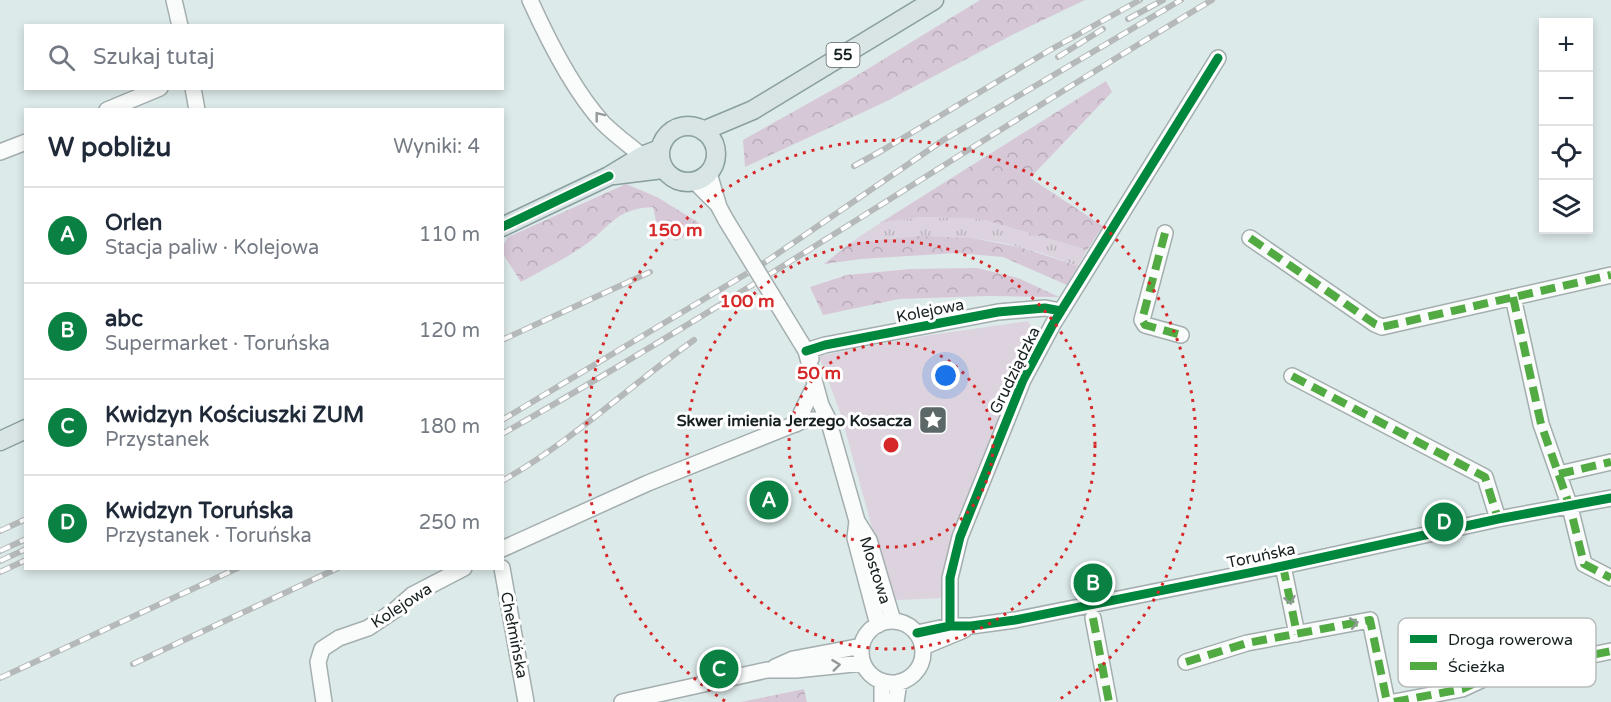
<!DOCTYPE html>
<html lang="pl">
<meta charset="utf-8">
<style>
:root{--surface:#fff;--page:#f6f6f7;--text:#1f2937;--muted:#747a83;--line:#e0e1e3;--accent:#0b8043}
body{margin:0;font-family:"Varela Round",sans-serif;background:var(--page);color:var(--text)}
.controls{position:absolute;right:18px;top:18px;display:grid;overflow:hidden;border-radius:0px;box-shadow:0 3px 9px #0003}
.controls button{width:54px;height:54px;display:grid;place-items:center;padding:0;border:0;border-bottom:2px solid var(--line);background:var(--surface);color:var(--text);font:30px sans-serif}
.you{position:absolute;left:946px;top:376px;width:21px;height:21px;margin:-15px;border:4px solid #fff;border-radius:50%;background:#1a73e8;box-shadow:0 0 0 9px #1a73e833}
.badge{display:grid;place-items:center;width:39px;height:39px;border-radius:50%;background:var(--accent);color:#fff;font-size:20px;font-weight:700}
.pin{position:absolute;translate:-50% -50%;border:3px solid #fff;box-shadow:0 2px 6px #0006}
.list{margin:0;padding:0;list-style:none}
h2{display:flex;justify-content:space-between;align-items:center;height:78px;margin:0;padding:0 24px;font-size:26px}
h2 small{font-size:20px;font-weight:400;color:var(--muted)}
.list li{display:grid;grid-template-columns:39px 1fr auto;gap:18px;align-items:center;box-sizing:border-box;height:96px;padding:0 24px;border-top:2px solid var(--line)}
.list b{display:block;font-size:22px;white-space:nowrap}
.list p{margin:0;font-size:20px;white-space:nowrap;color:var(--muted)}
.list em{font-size:20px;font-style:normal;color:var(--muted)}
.icon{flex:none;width:33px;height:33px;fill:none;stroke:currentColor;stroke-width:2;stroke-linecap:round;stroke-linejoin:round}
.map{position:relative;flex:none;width:1611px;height:702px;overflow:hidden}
.search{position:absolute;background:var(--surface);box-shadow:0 3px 9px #0003;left:24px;top:24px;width:480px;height:66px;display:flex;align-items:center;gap:15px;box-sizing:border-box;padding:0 21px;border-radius:0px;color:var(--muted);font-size:22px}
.panel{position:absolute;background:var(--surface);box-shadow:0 3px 9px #0003;left:24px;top:108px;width:480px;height:462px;border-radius:0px}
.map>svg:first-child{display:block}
.grass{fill:url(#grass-tufts)}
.forest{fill:url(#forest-crowns)}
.park{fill:#dcd3de}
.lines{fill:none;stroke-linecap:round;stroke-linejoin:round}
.minor-casing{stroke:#a4aeae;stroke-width:18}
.major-casing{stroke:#899fa0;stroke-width:21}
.minor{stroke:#fafcfc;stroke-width:15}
.major{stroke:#d9e4e4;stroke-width:18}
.rail-casing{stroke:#b5b9b9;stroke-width:6}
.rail{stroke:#fff;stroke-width:4;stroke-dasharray:11;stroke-linecap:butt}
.minor-bridge-casing{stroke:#a4aeae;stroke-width:18;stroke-linecap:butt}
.minor-bridge{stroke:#fafcfc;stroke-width:15}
.quiet{stroke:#52aa43;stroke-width:8;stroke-dasharray:15 8;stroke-linecap:butt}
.cycleway-casing{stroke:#fff;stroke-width:13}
.cycleway{stroke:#00873e;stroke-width:9}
.oneway{stroke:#949999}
.ring{fill:none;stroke:#d62828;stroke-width:3;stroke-dasharray:3 6}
.labels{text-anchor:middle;stroke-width:6;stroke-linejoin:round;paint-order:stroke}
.shield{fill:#fff;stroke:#5d6363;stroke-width:1.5}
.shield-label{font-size:15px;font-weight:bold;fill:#172020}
.street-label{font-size:16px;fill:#172020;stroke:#fff}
.poi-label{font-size:16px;font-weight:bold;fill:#172020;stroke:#fff;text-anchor:end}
.key{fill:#fff;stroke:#b9bcbc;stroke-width:1.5}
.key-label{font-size:16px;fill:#172020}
.centre{fill:#d62828;stroke:#fff;stroke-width:3}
.ring-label{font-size:18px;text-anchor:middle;font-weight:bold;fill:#d62828;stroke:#fff;stroke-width:6;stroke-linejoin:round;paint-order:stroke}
</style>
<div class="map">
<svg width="1611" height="702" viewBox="0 0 1611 702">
<defs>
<pattern id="grass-tufts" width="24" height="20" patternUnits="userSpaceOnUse" patternTransform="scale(1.5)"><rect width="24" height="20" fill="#dcd3de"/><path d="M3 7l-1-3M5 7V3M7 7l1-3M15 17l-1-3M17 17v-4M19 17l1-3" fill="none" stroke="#bcb5be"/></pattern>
<pattern id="forest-crowns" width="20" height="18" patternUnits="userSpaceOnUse" patternTransform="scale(1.5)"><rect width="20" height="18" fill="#d7c8d7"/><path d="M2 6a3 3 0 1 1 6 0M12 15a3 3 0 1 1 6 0" fill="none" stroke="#b8acb8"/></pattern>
</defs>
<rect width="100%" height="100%" fill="#ddeaea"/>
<path class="grass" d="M 921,217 L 981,219 L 1087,250 L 1078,266 C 1059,259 1040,252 1020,247 C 964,232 907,237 850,243 L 880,223 Z"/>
<path class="forest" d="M 980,0 L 1085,0 L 1012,35 L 885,102 L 745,167 L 743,140 L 848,81 Z
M 1106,81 L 1112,92 L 1030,178 L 1103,226 L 1087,250 L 981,219 L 921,217 L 880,223 Z
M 626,184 L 657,197 L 704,226 L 676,241 L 658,230 L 653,207 C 615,208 609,229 582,247 C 563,260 542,270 521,282 L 503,254 L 503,246 L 508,237 Z
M 920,236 L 972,238 L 1020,247 L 1078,266 L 1067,285 L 1003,257 L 956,253 L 861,259 L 824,264 L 850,243 Z
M 977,268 L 1018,278 L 1059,297 L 988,296 L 899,299 L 823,315 L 810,287 L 847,275 L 910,269 Z
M 804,689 L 807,702 L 741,702 Z"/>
<path class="park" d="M 1028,321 L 1037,337 L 1007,398 L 956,529 L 945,567 L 943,598 L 898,600 L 891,597 L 841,415 L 819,356 L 924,336 Z"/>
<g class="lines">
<g class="minor-casing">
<path id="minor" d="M 174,0 L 180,26
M 530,0 C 548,40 573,90 603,123 C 615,135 629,145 642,156
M 193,88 L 197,110
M 107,110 L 160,88
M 0,152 L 26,142
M 709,173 L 719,207 L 726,220
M 695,182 L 717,204
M 1165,233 L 1142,320 L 1145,325 L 1181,335
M 1250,238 L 1375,324 L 1382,327 L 1611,275
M 1513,297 L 1541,424 L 1570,507 L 1584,564 L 1611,578
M 778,305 L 811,359
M 806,351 L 821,405 L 828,419 L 857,521 L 869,540 L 893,621
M 806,351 L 825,345 L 998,312 L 1045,308 L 1061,311
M 1292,376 L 1485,477 L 1498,519
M 796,424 L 815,385
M 1559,474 L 1611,462
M 857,521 L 855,538 L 878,625
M 502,549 L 648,483 L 805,420 L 828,419
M 1283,566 L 1297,634
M 502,568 L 526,702
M 1093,618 L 1109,702
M861 652a31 31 0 1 1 62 0a31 31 0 1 1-62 0Z
M 950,626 L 950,578 L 960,537 L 1023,380 L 1053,324 L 1218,58
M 917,633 L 950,626 L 971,626 L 1015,620 L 1283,566 L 1498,519 L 1611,498
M 923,647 L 964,630
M 1186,662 L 1247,643 L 1370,620 L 1387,702
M 775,667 L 793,659 L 862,646
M 882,681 L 882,702
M 324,702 L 318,662 L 322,649 L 339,638 L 368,628 L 395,610 L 412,595 L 464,568
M 622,702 L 767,670 L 796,670 L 863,663
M 896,702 L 899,682
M 1394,702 L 1462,689 L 1488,677 L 1506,673 L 1611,651"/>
</g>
<g class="major-casing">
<path id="major" d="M660 154a28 28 0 1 1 56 0a28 28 0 1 1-56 0Z
M 703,131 L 753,110 L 934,0
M 614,175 L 663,169
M 502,227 L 609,176 L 642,156 L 660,149
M 0,441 L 26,429"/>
</g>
<use href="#minor" class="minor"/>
<use href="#major" class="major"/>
<g class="rail-casing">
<path id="rail" d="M 1128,19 L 1163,0
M 1058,57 L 1103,29
M 854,166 L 883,150 L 1050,50 L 1140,0
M 502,340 L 650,272
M 502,420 L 761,265 L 945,139 L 1181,0
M 502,434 C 744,297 974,142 1212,0
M 502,481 C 574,440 628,387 694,340
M 0,531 L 26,519
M 0,551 L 26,539
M 0,561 L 26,549
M 0,572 L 26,560
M 133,664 L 338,568
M 0,678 L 238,568"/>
</g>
<use href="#rail" class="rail"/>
<g class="minor-bridge-casing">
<path id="minor-bridge" d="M 726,220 L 778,305"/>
</g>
<use href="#minor-bridge" class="minor-bridge"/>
<path class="quiet" d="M 1165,233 L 1142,320 L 1145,325 L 1181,335
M 1250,238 L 1375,324 L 1382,327 L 1611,275
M 1513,297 L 1541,424 L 1570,507 L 1584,564 L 1611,578
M 1292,376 L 1485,477 L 1498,519
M 1559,474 L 1611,462
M 1283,566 L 1297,634
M 1093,618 L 1109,702
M 1186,662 L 1247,643 L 1370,620 L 1387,702
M 1394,702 L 1462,689 L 1488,677 L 1506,673 L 1611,651"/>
<g class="cycleway-casing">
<path id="cycleway" d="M 502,227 L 609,176
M 806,351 L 825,345 L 998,312 L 1045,308 L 1061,311
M 950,626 L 950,578 L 960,537 L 1023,380 L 1053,324 L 1218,58
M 917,633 L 950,626 L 971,626 L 1015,620 L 1283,566 L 1498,519 L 1611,498"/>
</g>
<use href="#cycleway" class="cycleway"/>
</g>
<defs><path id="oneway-chevron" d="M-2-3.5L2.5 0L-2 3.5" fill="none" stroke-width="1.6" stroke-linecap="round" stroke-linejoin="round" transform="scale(1.5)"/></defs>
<g class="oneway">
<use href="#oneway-chevron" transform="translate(599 116) rotate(-128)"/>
<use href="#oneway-chevron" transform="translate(1290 600) rotate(78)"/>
<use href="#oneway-chevron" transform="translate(1354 623) rotate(-11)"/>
<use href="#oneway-chevron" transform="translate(836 665) rotate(-7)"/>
</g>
<g class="ring">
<circle cx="891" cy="445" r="102"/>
<circle cx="891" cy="445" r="204"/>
<path d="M725 701A305 305 0 1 1 1057 701"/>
</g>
<defs>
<g id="sight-square" transform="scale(1.5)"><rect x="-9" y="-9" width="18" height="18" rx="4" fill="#5c6767" stroke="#fff"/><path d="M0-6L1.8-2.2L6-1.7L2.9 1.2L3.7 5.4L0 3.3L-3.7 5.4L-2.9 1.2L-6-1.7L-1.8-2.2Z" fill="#fff"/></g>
</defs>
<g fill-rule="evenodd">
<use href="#sight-square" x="933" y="420"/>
</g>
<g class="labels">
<rect class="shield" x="826.5" y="43" width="33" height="24" rx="4.5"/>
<g class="shield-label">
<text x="843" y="60">55</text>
</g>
<g class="street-label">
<text transform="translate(930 310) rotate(-11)" y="6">Kolejowa</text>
<text transform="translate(1014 370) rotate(-64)" y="6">Grudziądzka</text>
<text transform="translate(1261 555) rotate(-12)" y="6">Toruńska</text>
<text transform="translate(876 570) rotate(72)" y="6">Mostowa</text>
<text transform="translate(401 605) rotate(-33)" y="6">Kolejowa</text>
<text transform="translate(515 635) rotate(79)" y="6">Chełmińska</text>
</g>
<g class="poi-label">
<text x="912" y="426">Skwer imienia Jerzego Kosacza</text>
</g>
</g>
<rect x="1398" y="618" width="198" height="69" rx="9" class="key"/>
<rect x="1410" y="635" width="27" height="8" fill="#00873e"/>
<rect x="1410" y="662" width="27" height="8" fill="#52aa43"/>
<g class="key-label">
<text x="1448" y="645">Droga rowerowa</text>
<text x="1448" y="672">Ścieżka</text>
</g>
<circle cx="891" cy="445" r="9" class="centre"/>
<g class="ring-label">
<text x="675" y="236">150 m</text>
<text x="747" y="307">100 m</text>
<text x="819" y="379">50 m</text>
</g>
</svg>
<div class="controls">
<button>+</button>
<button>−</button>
<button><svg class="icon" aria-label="locate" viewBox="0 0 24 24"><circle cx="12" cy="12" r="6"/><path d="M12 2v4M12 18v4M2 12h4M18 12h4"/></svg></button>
<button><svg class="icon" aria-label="layers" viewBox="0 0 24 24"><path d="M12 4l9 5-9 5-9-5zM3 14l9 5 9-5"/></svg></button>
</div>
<div class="you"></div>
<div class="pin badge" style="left:769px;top:500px">A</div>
<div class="pin badge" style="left:1093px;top:583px">B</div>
<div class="pin badge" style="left:719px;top:669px">C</div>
<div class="pin badge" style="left:1444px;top:522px">D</div>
<div class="search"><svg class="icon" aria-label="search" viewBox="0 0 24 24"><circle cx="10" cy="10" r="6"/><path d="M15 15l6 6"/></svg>Szukaj tutaj</div>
<section class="panel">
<h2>W pobliżu<small>Wyniki: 4</small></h2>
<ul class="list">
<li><span class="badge">A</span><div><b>Orlen</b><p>Stacja paliw · Kolejowa</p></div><em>110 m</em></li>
<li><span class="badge">B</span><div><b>abc</b><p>Supermarket · Toruńska</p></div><em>120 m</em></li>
<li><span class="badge">C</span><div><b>Kwidzyn Kościuszki ZUM</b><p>Przystanek</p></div><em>180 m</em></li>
<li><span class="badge">D</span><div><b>Kwidzyn Toruńska</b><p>Przystanek · Toruńska</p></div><em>250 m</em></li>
</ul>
</section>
</div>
